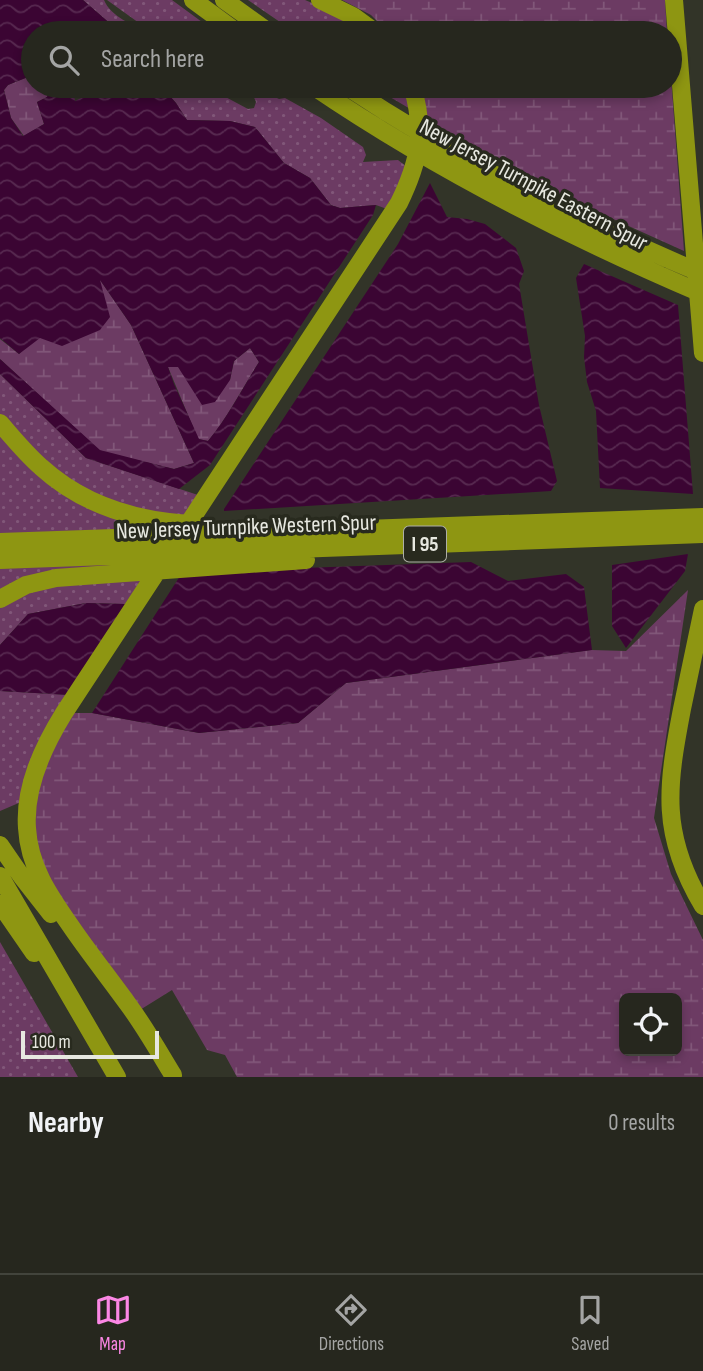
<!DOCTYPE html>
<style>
:root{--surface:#26271e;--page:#32332b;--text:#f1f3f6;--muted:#a4a5a4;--line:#42443c;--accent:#fb87e5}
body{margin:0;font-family:"Sofia Sans Condensed",sans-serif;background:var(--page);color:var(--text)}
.controls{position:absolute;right:21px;bottom:21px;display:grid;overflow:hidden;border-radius:10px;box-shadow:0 4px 10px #0003}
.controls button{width:63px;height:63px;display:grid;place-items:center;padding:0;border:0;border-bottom:2px solid var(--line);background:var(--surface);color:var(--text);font:35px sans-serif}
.scale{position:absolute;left:21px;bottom:18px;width:138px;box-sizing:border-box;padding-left:7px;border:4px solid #e7e8e0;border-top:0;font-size:19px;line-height:24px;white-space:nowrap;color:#e7e8e0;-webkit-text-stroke:5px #282a1e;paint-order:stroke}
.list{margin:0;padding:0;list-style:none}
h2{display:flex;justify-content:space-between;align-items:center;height:91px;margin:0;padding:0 28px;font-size:30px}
h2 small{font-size:23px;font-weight:400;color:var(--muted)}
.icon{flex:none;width:38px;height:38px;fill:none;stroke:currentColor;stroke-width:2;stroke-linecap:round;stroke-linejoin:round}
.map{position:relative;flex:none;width:703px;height:1077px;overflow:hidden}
.search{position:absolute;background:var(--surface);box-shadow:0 4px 10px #0003;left:21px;right:21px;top:21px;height:77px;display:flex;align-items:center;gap:18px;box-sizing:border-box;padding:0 24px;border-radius:38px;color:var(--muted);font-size:26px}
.sheet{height:196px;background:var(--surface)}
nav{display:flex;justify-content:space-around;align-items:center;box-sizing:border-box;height:98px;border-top:2px solid var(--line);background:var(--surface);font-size:19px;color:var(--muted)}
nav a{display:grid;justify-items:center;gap:4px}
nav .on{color:var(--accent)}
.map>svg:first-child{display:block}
.grass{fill:url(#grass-dots)}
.wetland{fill:url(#wetland-marsh);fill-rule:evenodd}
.water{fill:url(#water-waves);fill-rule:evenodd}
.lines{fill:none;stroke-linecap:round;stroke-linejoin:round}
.highway{stroke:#8e9612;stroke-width:18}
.labels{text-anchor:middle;stroke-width:7;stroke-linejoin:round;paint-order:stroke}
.shield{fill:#282a1e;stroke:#aeafa6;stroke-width:2}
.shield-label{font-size:21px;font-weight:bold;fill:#e7e8e0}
.street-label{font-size:23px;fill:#e7e8e0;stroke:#282a1e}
</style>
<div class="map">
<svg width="703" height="1077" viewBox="0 0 703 1077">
<defs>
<pattern id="grass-dots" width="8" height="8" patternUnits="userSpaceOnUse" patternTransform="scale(1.75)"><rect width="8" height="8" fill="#6c3b63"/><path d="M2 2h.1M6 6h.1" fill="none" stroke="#815779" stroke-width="1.8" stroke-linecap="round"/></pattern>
<pattern id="wetland-marsh" width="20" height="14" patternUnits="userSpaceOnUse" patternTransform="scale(1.75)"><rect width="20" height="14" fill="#6c3b63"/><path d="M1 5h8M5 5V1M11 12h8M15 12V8" fill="none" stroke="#815779"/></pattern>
<pattern id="water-waves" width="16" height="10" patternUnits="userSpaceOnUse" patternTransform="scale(1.75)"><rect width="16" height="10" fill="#3b0533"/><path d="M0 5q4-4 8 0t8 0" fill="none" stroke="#572950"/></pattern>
</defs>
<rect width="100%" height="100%" fill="#323428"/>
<path class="grass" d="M 83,0 L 104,0 C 111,17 132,24 147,33 L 121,33 Z
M 107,0 L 172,0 L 217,33 L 153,33 Z
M 248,0 L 305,0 L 357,22 L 370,33 L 296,33 Z
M 161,86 L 205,86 L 248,109 L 254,108 L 256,102 L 249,86 L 263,86 L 271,95 L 279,99 L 285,98 L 321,118 L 363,147 L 366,155 L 363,162 L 398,160 L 407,167 L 387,209 L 376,205 L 340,208 L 331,205 L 310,178 L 284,163 L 255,127 L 230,121 L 187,120 L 176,103 Z
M 371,86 L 405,86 L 412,110 L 373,87 Z
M 0,374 L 86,458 L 201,496 L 125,604 L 86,603 L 28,614 L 0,645 Z
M 0,691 L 70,695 L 28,799 L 0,811 Z
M 0,942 L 78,1077 L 0,1077 Z"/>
<path class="wetland" d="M 342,0 L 665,0 L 667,33 L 389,33 L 371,15 Z
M 670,64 L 684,251 L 580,204 L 514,171 L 428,120 L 423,93 L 420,86 L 670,86 Z
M 33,75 L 33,86 L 52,87 L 47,97 L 37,102 L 44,124 L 24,136 L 11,118 L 4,90 L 8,85 Z
M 98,277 L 131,325 L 194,463 L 174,469 L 100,451 L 0,359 L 0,339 L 19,354 Z
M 250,348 L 259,362 C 242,388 228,417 208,441 L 198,439 L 168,367 L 178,367 L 230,380 L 234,361 Z
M 688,590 L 654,818 L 671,874 L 703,940 L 703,1077 L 237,1077 L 225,1055 L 207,1050 L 172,990 L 135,1013 L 50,896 L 26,818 L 64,713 L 92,713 L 199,733 L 298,723 L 346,683 L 591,650 L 626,651 ZM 624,998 L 677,998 L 677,1051 L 624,1051 Z"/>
<path class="water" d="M 0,0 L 83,0 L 121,33 L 33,33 L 33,75 L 8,85 L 4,90 L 11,118 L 23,136 L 44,124 L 37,102 L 47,97 L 52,87 L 51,86 L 88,86 L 74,92 L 75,101 L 104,86 L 161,86 L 176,103 L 187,120 L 230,121 L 255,127 L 284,163 L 310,178 L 331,205 L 340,208 L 376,205 L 373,215 L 210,465 L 179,489 L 86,458 L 0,374 L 0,359 L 100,450 L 174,469 L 194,463 L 131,325 L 100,280 L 110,317 L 100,330 L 62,346 L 40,338 L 19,354 L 0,338 ZM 250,348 L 259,362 C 242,389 228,417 208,441 L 199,439 L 174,384 L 168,367 L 178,367 L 202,405 L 215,402 L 230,380 L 234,361 Z
M 430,183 L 447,217 L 467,219 L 485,224 L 516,248 L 524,271 L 519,284 L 539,405 L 557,481 L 551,491 L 224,511 L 224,509 L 398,244 Z
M 584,264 L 678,305 L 693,494 L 600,488 L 596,411 L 587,382 L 584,357 L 585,336 L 576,278 Z
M 688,554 L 685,571 L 626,648 L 612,626 L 612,565 Z
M 471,562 L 508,581 L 566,574 L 584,587 L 592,650 L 346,683 L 298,723 L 199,733 L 92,713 L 180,576 L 218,571 Z
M 86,603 L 125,604 L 121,614 L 70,695 L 0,691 L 0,645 L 28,614 Z"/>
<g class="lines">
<path class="highway" d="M 193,0 L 238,33
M 224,0 L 270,33
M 320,0 L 353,16 L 376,33
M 674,0 L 703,353
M 313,86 C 435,169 567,236 703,294
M 346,86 C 459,161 579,222 703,274
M 0,423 C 13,438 26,454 41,467 C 84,506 139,522 196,524
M 0,542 L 703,517
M 0,560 L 703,534
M 0,599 L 26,585 L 56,578 L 306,560
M 703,609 C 696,643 689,676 682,709 C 667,787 660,834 703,906
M 0,845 L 22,877 L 51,914
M 0,876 L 117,1077
M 0,904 L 34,953
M 173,1075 C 159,1052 146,1029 130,1007 C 110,979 89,953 70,925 C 49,895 29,866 27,828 C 24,787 43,747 64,713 L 399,203 C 419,162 426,131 412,86"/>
</g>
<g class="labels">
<rect class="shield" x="404" y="526.5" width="42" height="35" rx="5"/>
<g class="shield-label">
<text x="425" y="551">I 95</text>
</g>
<g class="street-label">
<text transform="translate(534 184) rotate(28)" y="8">New Jersey Turnpike Eastern Spur</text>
<text transform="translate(246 526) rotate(-2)" y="8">New Jersey Turnpike Western Spur</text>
</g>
</g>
</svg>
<div class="controls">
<button><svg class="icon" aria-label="locate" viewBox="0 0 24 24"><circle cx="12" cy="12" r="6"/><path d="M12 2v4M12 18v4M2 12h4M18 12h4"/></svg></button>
</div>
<div class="scale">100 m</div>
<div class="search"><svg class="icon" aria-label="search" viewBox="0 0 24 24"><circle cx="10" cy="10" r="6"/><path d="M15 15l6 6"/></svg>Search here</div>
</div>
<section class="sheet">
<h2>Nearby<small>0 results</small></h2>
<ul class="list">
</ul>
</section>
<nav>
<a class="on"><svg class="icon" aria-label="map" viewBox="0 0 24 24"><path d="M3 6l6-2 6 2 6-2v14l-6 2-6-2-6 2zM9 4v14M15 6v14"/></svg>Map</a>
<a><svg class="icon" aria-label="directions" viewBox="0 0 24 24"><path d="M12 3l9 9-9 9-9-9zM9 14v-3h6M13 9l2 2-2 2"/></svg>Directions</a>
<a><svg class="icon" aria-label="saved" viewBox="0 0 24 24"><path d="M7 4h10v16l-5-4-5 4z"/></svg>Saved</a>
</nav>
